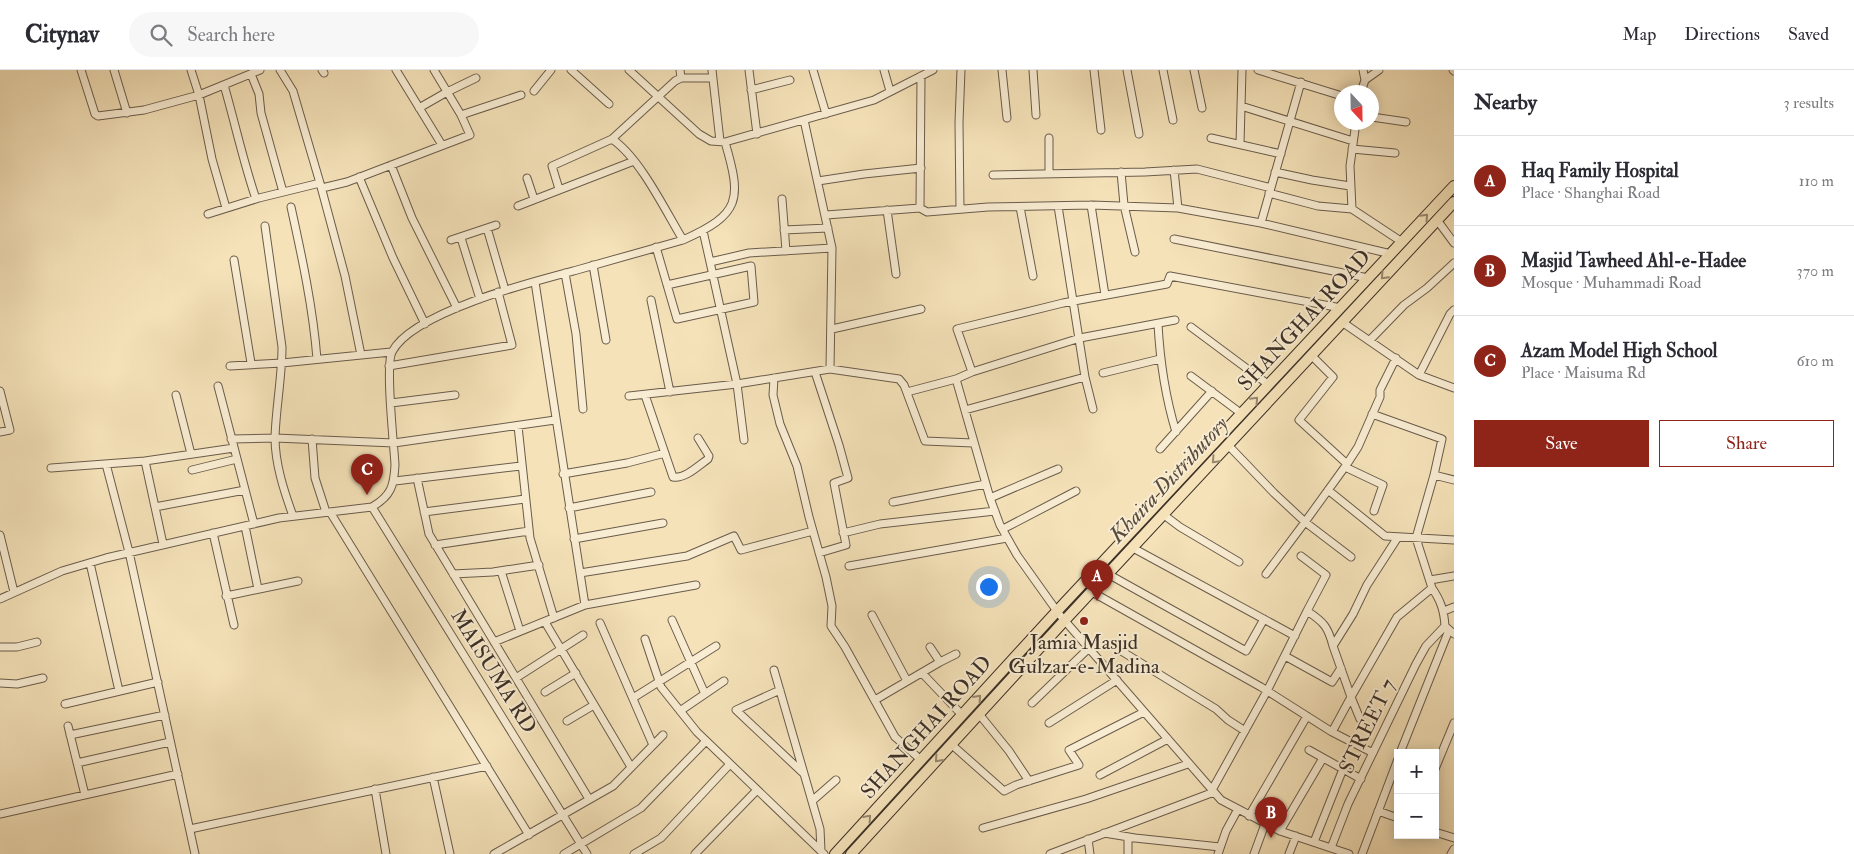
<!DOCTYPE html>
<meta charset="utf-8">
<style>
:root{--surface:#fff;--page:#f7f7f7;--text:#2b2b33;--muted:#7c7c81;--line:#e1e1e2;--accent:#8f2418}
body{margin:0;font-family:"IM FELL Double Pica",serif;background:var(--page);color:var(--text)}
.controls{position:absolute;right:15px;bottom:15px;display:grid;overflow:hidden;border-radius:0px;box-shadow:0 2px 12px #0003}
.controls button{width:45px;height:45px;display:grid;place-items:center;padding:0;border:0;border-bottom:1px solid var(--line);background:var(--surface);color:var(--text);font:25px sans-serif}
.compass{position:absolute;left:1334px;top:15px;width:45px;height:45px;border-radius:50%;background:var(--surface);box-shadow:0 2px 12px #0003;rotate:158deg}
.you{position:absolute;left:988px;top:516px;width:18px;height:18px;margin:-12px;border:4px solid #fff;border-radius:50%;background:#1a73e8;box-shadow:0 0 0 8px #1a73e833}
.badge{display:grid;place-items:center;width:32px;height:32px;border-radius:50%;background:var(--accent);color:#fff;font-size:16px;font-weight:700}
.pin{position:absolute;translate:-50% -41px;filter:drop-shadow(0 1px 2px #0008)}
.pin::after{content:'';position:absolute;top:26px;width:18px;height:15px;background:inherit;clip-path:polygon(0 0,100% 0,50% 100%)}
.list{margin:0;padding:0;list-style:none}
h2{display:flex;justify-content:space-between;align-items:center;height:65px;margin:0;padding:0 20px;font-size:21px}
h2 small{font-size:16px;font-weight:400;color:var(--muted)}
.list li{display:grid;grid-template-columns:32px 1fr auto;gap:15px;align-items:center;box-sizing:border-box;height:90px;padding:0 20px;border-top:1px solid var(--line)}
.list b{display:block;font-size:19px;white-space:nowrap}
.list p{margin:0;font-size:16px;white-space:nowrap;color:var(--muted)}
.list em{font-size:16px;font-style:normal;color:var(--muted)}
.actions{display:flex;gap:10px;padding:15px 20px}
.actions a{flex:1;padding:11px 0;border:1px solid var(--accent);border-radius:0px;text-align:center;font-size:18px;color:var(--accent)}
.actions .main{background:var(--accent);color:#fff}
.icon{flex:none;width:28px;height:28px;fill:none;stroke:currentColor;stroke-width:2;stroke-linecap:round;stroke-linejoin:round}
.map{position:relative;flex:none;width:1454px;height:784px;overflow:hidden}
header{display:flex;align-items:center;gap:30px;box-sizing:border-box;height:70px;padding:0 25px;background:var(--surface);border-bottom:1px solid var(--line)}
header strong{font-size:24px}
nav{display:flex;gap:28px;margin-inline-start:auto;font-size:18px}
.search{width:350px;height:45px;background:var(--page);display:flex;align-items:center;gap:12px;box-sizing:border-box;padding:0 18px;border-radius:28px;color:var(--muted);font-size:19px}
main{display:flex}
aside{flex:1;background:var(--surface)}
.map>svg:first-child{display:block}
.lines{fill:none;stroke-linecap:round;stroke-linejoin:round}
.stream{stroke:#857660;stroke-width:2}
.minor-casing{stroke:#6a5c4b;stroke-width:9}
.primary-casing{stroke:#3b2f26;stroke-width:12}
.minor{stroke:#f8ecd2;stroke-width:7}
.primary{stroke:#f5e2b9;stroke-width:10}
.oneway{stroke:#988870}
.poi-dot{fill:#8f2418;stroke:#f8ecd2;stroke-width:2}
.labels{text-anchor:middle;stroke-width:4;stroke-linejoin:round;paint-order:stroke}
.street-label{font-size:21px;fill:#3b2f26;stroke:#f8ecd2}
.poi-label{font-size:21px;fill:#3b2f26;stroke:#f8ecd2}
.water-label{font-size:22px;font-style:italic;fill:#5a4c3e;stroke:#f8ecd2}
</style>
<header>
<strong>Citynav</strong>
<div class="search"><svg class="icon" aria-label="search" viewBox="0 0 24 24"><circle cx="10" cy="10" r="6"/><path d="M15 15l6 6"/></svg>Search here</div>
<nav><a>Map</a><a>Directions</a><a>Saved</a></nav>
</header>
<main>
<div class="map">
<svg width="1454" height="784" viewBox="0 0 1454 784">
<rect width="100%" height="100%" fill="#f5e2b9"/>
<filter id="stains"><feTurbulence type="fractalNoise" baseFrequency=".004" numOctaves="4"/><feColorMatrix values="0 0 0 0 .2 0 0 0 0 .09 0 0 0 0 .02 0 0 0 .5 -.17"/></filter>
<radialGradient id="worn" r=".72"><stop offset=".6" stop-color="#630" stop-opacity="0"/><stop offset="1" stop-color="#630" stop-opacity=".3"/></radialGradient>
<g class="lines">
<path class="stream" d="M 1062,545 L 1236,357
M 843,784 L 1059,548"/>
<g class="minor-casing">
<path id="minor" d="M 81,0 L 95,44 L 98,46 L 144,40 L 199,25 L 212,89 L 226,138
M 114,0 L 127,43
M 191,0 L 199,25 L 260,0
M 280,0 L 293,21 L 320,113 L 345,206 L 361,285
M 322,0 L 324,3
M 396,0 L 442,75
M 571,0 L 609,34
M 629,0 L 699,64 L 711,71 L 725,72 L 874,30 L 933,0
M 680,0 L 681,8
M 712,0 L 720,71
M 749,0 L 757,64
M 813,0 L 826,44
M 884,0 L 890,21
M 1002,0 L 1007,48
M 1033,0 L 1036,45
M 1094,0 L 1101,60
M 1127,0 L 1139,64
M 1163,0 L 1173,50
M 1194,0 L 1202,38
M 1258,0 L 1342,26
M 1453,0 L 1454,1
M 251,4 L 259,24 L 261,43 L 283,122
M 1365,10 L 1379,0
M 224,15 C 235,53 243,91 256,129
M 751,20 L 790,10
M 534,21 L 551,0
M 1361,22 L 1365,10 L 1363,0
M 1241,36 L 1353,71
M 419,38 L 447,22 L 476,8
M 461,45 L 521,25
M 1372,47 L 1406,52
M 804,50 L 832,178 L 830,299
M 1049,68 L 1049,104
M 1211,68 L 1281,84
M 612,69 L 675,11 L 681,8 L 713,8
M 1240,74 L 1242,0
M 1352,79 L 1395,83
M 391,95 L 412,148 L 457,238
M 1174,100 L 1178,138
M 1121,102 L 1124,135 L 1135,182
M 1275,102 L 1312,110 L 1350,116
M 993,105 L 1145,102 L 1197,99 L 1271,118
M 359,107 L 393,188 L 425,254
M 527,108 L 534,129
M 818,111 L 864,104 L 921,98
M 322,118 L 347,112 L 470,65 L 461,45 L 434,0
M 559,119 L 552,96 L 612,69 C 640,88 665,140 683,170
M 1269,123 L 1318,136 L 1352,139 L 1402,172
M 782,129 L 786,181
M 1091,135 L 1105,225
M 518,136 L 634,91
M 1058,136 L 1085,307
M 291,137 C 302,187 313,238 317,289
M 1020,137 L 1033,206
M 920,138 L 921,6
M 960,139 L 959,52 L 961,0
M 1352,139 L 1350,96 L 1356,52
M 887,140 L 896,204
M 208,144 L 259,128 L 320,113
M 826,145 L 920,138 L 927,142 L 988,137 L 1091,135 L 1178,138 L 1261,153 L 1391,184
M 1437,150 L 1454,173
M 1261,153 L 1301,12
M 265,156 L 282,277 C 282,307 276,337 275,367 C 275,394 284,421 293,446
M 487,158 L 505,220
M 784,160 L 828,158
M 703,161 L 710,192 L 749,183 L 832,178
M 461,168 L 480,229
M 1174,169 L 1368,208
M 451,170 L 496,155
M 656,177 L 677,249 L 754,232 L 751,196 L 667,215
M 234,190 L 251,293
M 710,192 L 737,314 L 744,370
M 593,195 L 606,270
M 565,203 L 576,264 L 583,339
M 535,212 L 580,503
M 651,230 L 670,322
M 1342,252 L 1419,305 L 1454,318
M 1158,254 C 1160,291 1165,326 1176,362
M 1191,257 L 1269,315
M 832,259 L 921,239
M 1370,270 L 1404,235 L 1427,218 L 1454,193
M 1311,285 L 1333,307 L 1299,350 L 1347,394 L 1358,377 L 1380,327 L 1380,320 L 1396,288
M 230,296 L 282,293 L 391,282
M 389,296 L 512,275 L 498,222
M 815,302 L 839,375 L 848,408 L 834,413 L 846,475 L 819,483
M 972,302 L 957,259 L 1063,233 L 1167,214 L 1170,206 L 1341,238
M 1103,303 L 1160,289
M 1419,305 L 1450,244 L 1454,240
M 1191,306 L 1242,344
M 774,308 L 773,325 L 780,354 L 797,396 L 809,447 L 826,507 L 832,536 L 831,556 L 845,577 L 895,667 L 921,690
M 956,309 L 990,428 L 1000,455 L 1017,485 L 1059,544 L 1221,730 L 1280,761 L 1349,784
M 218,316 L 254,454
M 0,321 L 10,360 L 0,362
M 907,322 L 956,309 L 972,302 L 1080,268 L 1175,250
M 176,325 L 191,384
M 645,325 L 673,407 C 685,409 698,396 708,389 L 709,386 L 698,368
M 629,326 L 737,314 L 830,299 L 899,309 L 904,315 L 925,371 L 973,373
M 391,333 L 455,325
M 965,340 L 1085,307 L 1093,339
M 1372,344 L 1442,369 L 1434,405
M 518,356 L 530,468 L 554,548
M 231,369 L 275,368 L 394,373 L 555,350
M 312,369 L 315,408 L 326,442
M 1228,375 L 1274,423 L 1305,452 L 1347,394
M 1160,379 L 1212,321
M 145,391 L 163,474
M 106,394 L 129,482 L 195,784
M 1345,397 L 1383,415 L 1374,441
M 51,398 L 145,391 L 234,378
M 192,400 L 237,389
M 563,404 L 627,393 L 665,383
M 417,408 L 429,464 L 589,729
M 395,411 L 521,396
M 1328,420 L 1385,466 L 1454,470
M 990,428 L 1058,399
M 893,432 L 986,414
M 155,437 L 245,420
M 372,437 L 587,784
M 569,438 L 651,422
M 330,442 L 529,765
M 424,442 L 525,429
M 1164,445 L 1180,457 L 1239,492
M 245,456 L 258,519
M 1003,459 L 1076,421
M 213,463 L 234,555
M 843,463 L 880,454 L 995,441
M 0,465 L 14,522
M 574,469 L 663,453
M 435,475 L 529,461
M 1133,478 L 1295,566
M 1301,486 L 1326,505 L 1307,541
M 90,493 L 119,621
M 849,496 L 1007,468
M 501,501 L 520,561
M 453,504 L 493,502 L 539,495
M 1108,504 L 1246,581 L 1264,549
M 1266,504 L 1305,452 L 1351,487
M 1430,510 L 1454,506
M 1432,518 C 1441,531 1444,541 1445,556 L 1454,564
M 1092,522 L 1261,617 L 1332,662 L 1373,683
M 226,526 L 298,511
M 0,529 L 62,501 L 106,488 L 279,448 L 372,437 C 391,426 394,416 395,395 C 394,375 385,295 392,282 C 412,242 535,211 577,200 C 612,190 648,180 683,170 C 741,144 742,130 725,72
M 585,535 L 580,503 L 687,486 L 734,466 L 741,480 L 813,461
M 1444,541 L 1454,537
M 872,545 L 907,611
M 672,550 L 705,624
M 545,552 L 631,697
M 600,553 L 653,675
M 645,569 L 661,617 L 697,662 L 824,784
M 494,572 L 585,535 L 696,515
M 0,577 L 17,577 L 37,572
M 1118,579 L 1216,639 L 1228,650 L 1245,661
M 1285,586 L 1332,612 L 1341,598
M 940,592 L 956,584
M 774,600 L 820,759 L 821,781
M 922,603 L 962,645
M 516,608 L 583,565
M 0,613 L 17,614 L 43,608
M 780,620 L 736,640 L 803,703
M 545,622 L 576,603
M 633,628 L 716,576
M 875,630 L 940,592 L 930,577
M 1032,633 L 1089,578
M 65,634 L 158,612
M 680,641 L 724,611
M 979,644 L 1009,681 L 1029,711
M 1360,649 L 1351,627 L 1397,547 L 1432,518 L 1416,468 L 1434,405 L 1454,410
M 567,651 L 594,635
M 1049,653 L 1117,610
M 68,656 L 85,725
M 1332,662 L 1351,627 L 1333,576 L 1353,544 L 1367,515 L 1398,467
M 70,665 L 165,645
M 951,674 L 1004,721 L 1016,715 L 1079,695 L 1069,680 L 1144,642
M 1309,680 L 1361,709
M 1400,683 L 1449,560
M 77,693 L 170,672
M 1435,699 L 1454,653
M 1100,705 L 1168,669
M 433,707 L 450,784
M 375,719 L 386,784
M 1212,720 L 1267,621 L 1307,541 C 1324,552 1328,557 1333,576
M 812,731 L 836,710
M 1378,741 L 1398,748
M 0,744 L 178,704
M 1249,746 L 1307,646
M 983,758 L 1086,729 L 1188,694
M 190,759 L 487,696
M 1280,761 L 1323,688
M 1435,762 L 1454,768
M 1104,763 L 1135,768 L 1220,777
M 1128,767 L 1128,784
M 1088,769 L 1090,784
M 1314,772 L 1343,699
M 1331,778 L 1348,734 L 1416,594 L 1426,576 L 1445,556
M 494,784 L 613,716 L 663,665
M 564,784 L 641,738 L 706,671
M 634,784 L 661,768 L 730,694
M 695,784 L 757,720
M 1050,784 L 1214,722
M 1218,784 L 1226,761 L 1238,739
M 1254,784 L 1265,754
M 1289,784 L 1296,766
M 1362,784 L 1398,689
M 1451,784 L 1454,779"/>
</g>
<g class="primary-casing">
<path id="primary" d="M 835,784 L 1057,541 L 1454,116
M 851,784 L 1065,550 L 1454,132"/>
</g>
<use href="#minor" class="minor"/>
<use href="#primary" class="primary"/>
</g>
<defs><path id="oneway-chevron" d="M-2-3.5L2.5 0L-2 3.5" fill="none" stroke-width="1.6" stroke-linecap="round" stroke-linejoin="round" transform="scale(1.25)"/></defs>
<g class="oneway">
<use href="#oneway-chevron" transform="translate(1425 147) rotate(-47)"/>
<use href="#oneway-chevron" transform="translate(1384 206) rotate(133)"/>
<use href="#oneway-chevron" transform="translate(1255 330) rotate(-47)"/>
<use href="#oneway-chevron" transform="translate(1215 390) rotate(133)"/>
<use href="#oneway-chevron" transform="translate(978 628) rotate(-48)"/>
<use href="#oneway-chevron" transform="translate(938 689) rotate(132)"/>
<use href="#oneway-chevron" transform="translate(868 748) rotate(-48)"/>
</g>
<circle class="poi-dot" cx="1084" cy="551" r="5"/>
<g class="labels">
<g class="street-label">
<text transform="translate(1304 250) rotate(-47)" y="7">SHANGHAI ROAD</text>
<text transform="translate(494 601) rotate(58)" y="7">MAISUMA RD</text>
<text transform="translate(1367 656) rotate(-64)" y="7">STREET 7</text>
<text transform="translate(926 657) rotate(-48)" y="7">SHANGHAI ROAD</text>
</g>
<g class="poi-label">
<text x="1084" y="579">Jamia Masjid<tspan x="1084" dy="24">Gulzar-e-Madina</tspan></text>
</g>
<g class="water-label">
<text transform="translate(1168 409) rotate(-47)" y="8">Khaira Distributory</text>
</g>
</g>
<rect width="100%" height="100%" filter="url(#stains)"/>
<rect width="100%" height="100%" fill="url(#worn)"/>
</svg>
<div class="controls">
<button>+</button>
<button>−</button>
</div>
<svg class="compass" viewBox="-18 -18 36 36"><path d="M0-13l5 13h-10z" fill="#e53935"/><path d="M0 13l5-13h-10z" fill="#7c7c81"/></svg>
<div class="you"></div>
<div class="pin badge" style="left:1097px;top:531px">A</div>
<div class="pin badge" style="left:1271px;top:768px">B</div>
<div class="pin badge" style="left:367px;top:425px">C</div>
</div>
<aside>
<h2>Nearby<small>3 results</small></h2>
<ul class="list">
<li><span class="badge">A</span><div><b>Haq Family Hospital</b><p>Place · Shanghai Road</p></div><em>110 m</em></li>
<li><span class="badge">B</span><div><b>Masjid Tawheed Ahl-e-Hadee</b><p>Mosque · Muhammadi Road</p></div><em>370 m</em></li>
<li><span class="badge">C</span><div><b>Azam Model High School</b><p>Place · Maisuma Rd</p></div><em>610 m</em></li>
</ul>
<div class="actions"><a class="main">Save</a><a>Share</a></div>
</aside>
</main>
